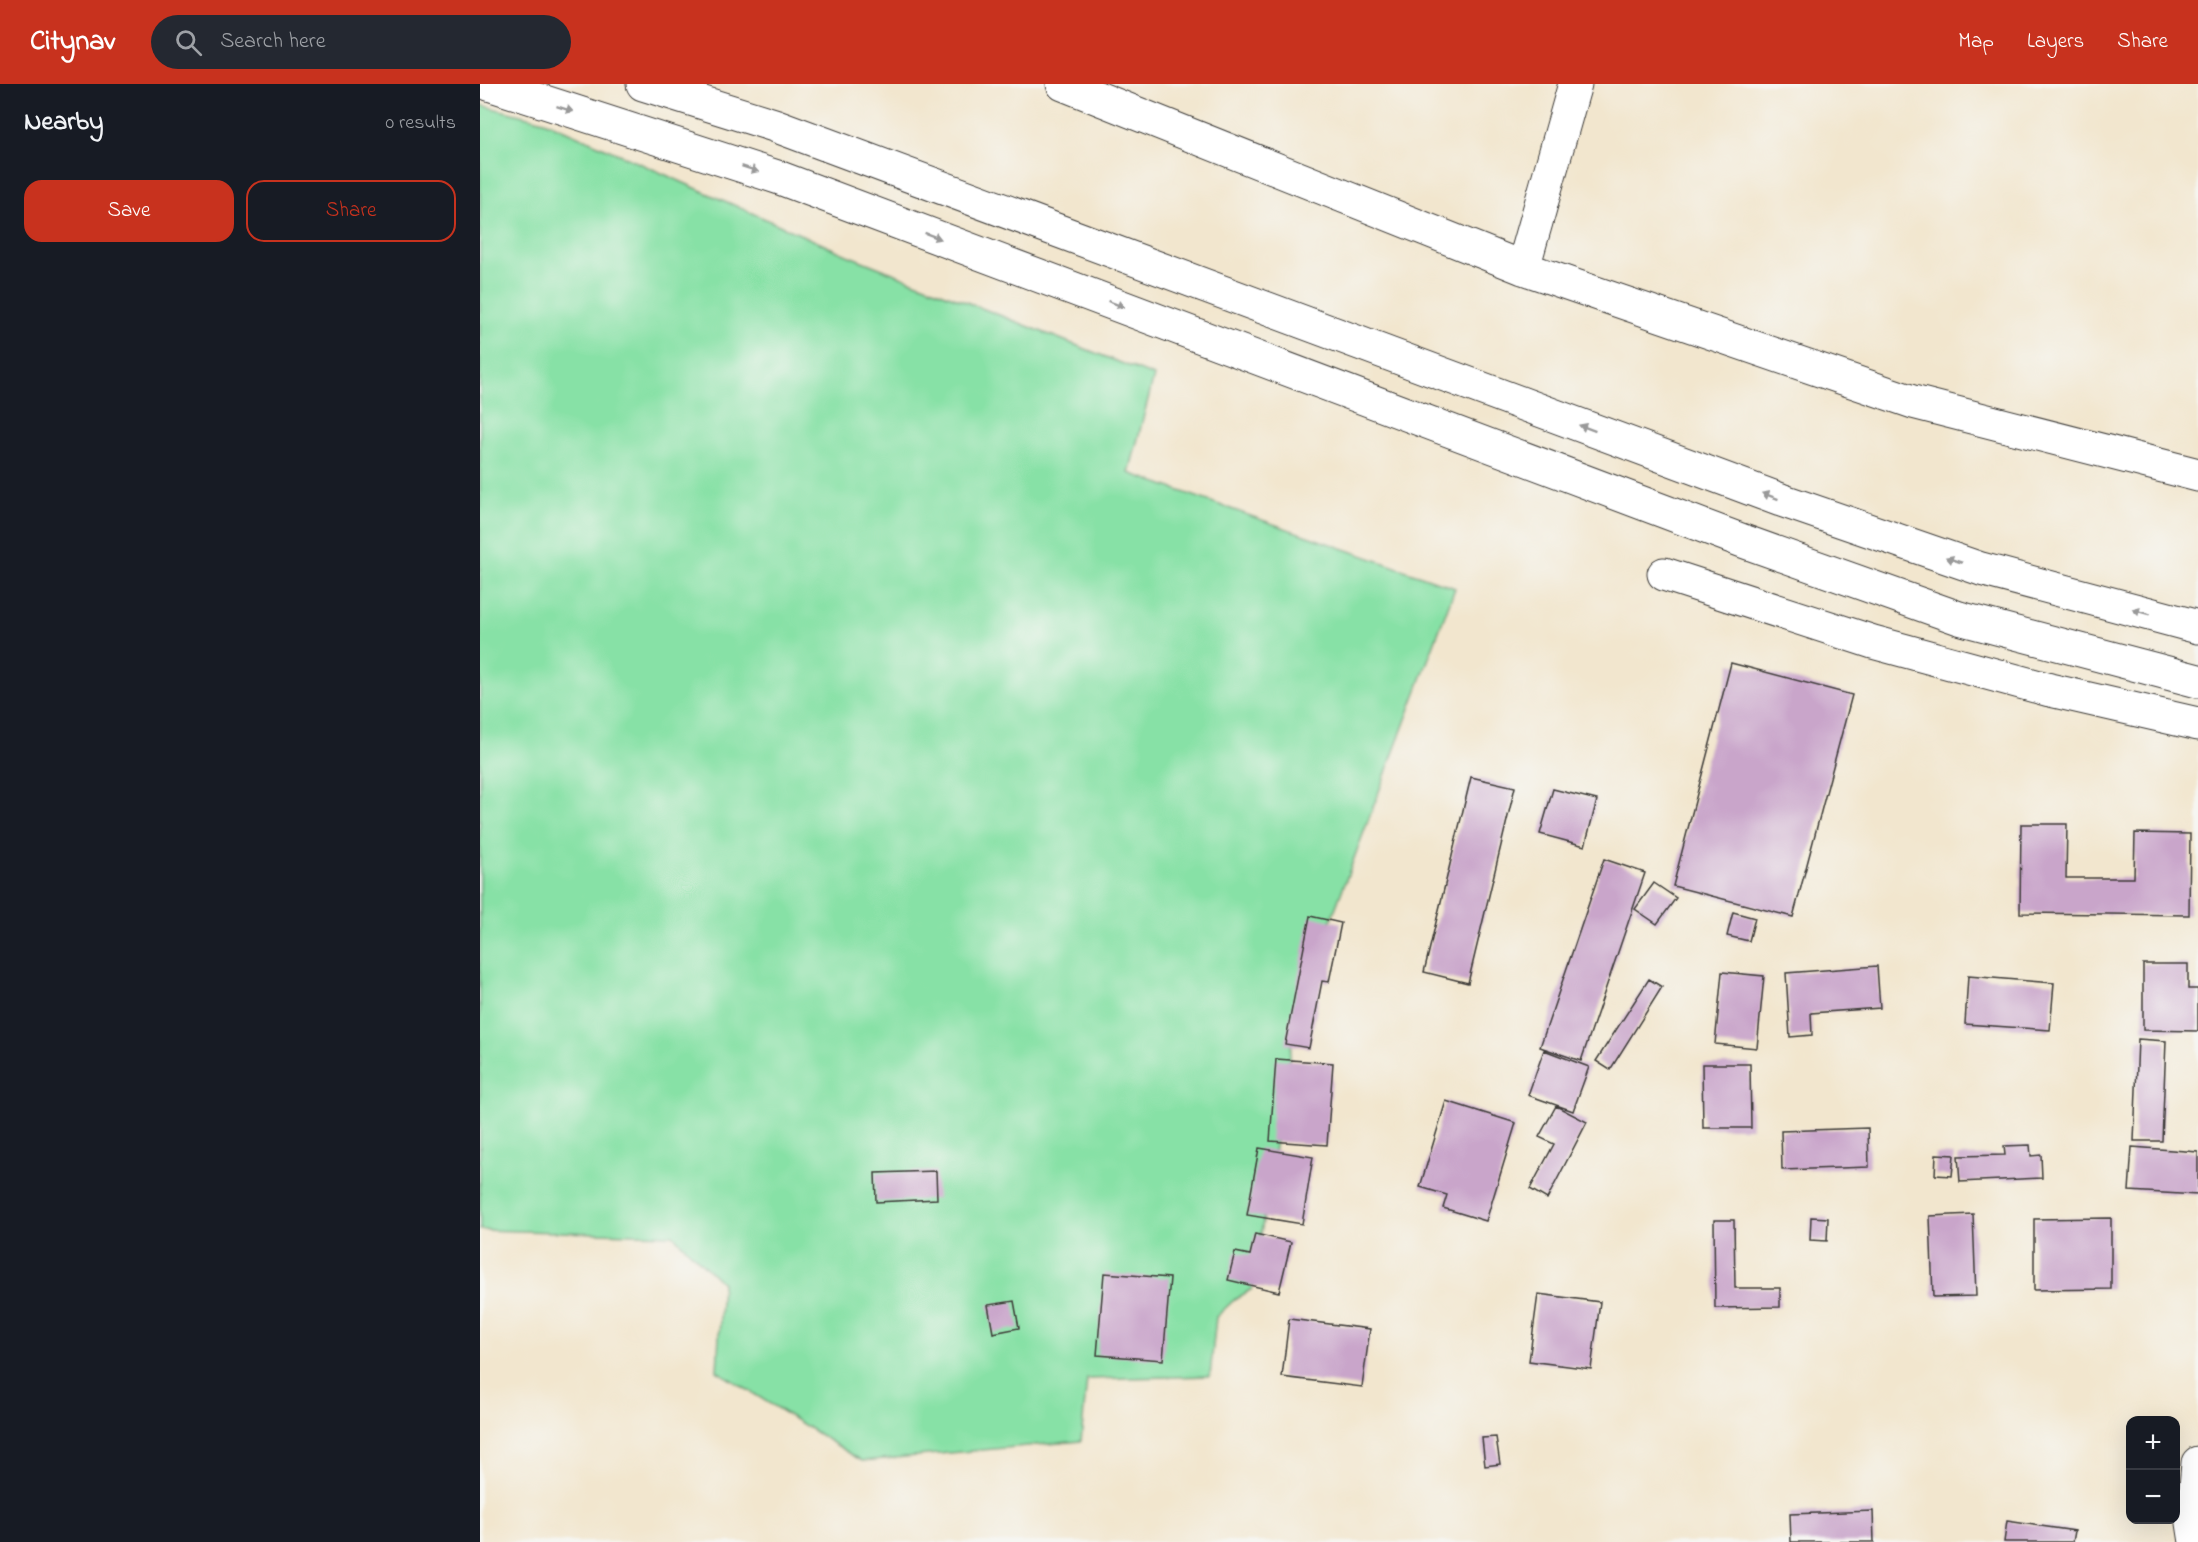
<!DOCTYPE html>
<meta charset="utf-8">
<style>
:root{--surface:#171b24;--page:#242831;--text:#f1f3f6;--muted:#9ea1a6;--line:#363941;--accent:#c8321e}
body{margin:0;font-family:"Indie Flower",sans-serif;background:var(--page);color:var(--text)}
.controls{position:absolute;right:18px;bottom:18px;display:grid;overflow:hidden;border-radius:12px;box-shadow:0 6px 24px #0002}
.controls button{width:54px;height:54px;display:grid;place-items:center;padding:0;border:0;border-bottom:2px solid var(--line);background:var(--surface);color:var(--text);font:30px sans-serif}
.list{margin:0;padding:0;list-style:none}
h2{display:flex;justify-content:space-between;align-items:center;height:78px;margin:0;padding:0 24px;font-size:26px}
h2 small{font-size:20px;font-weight:400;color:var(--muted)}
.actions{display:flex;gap:12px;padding:18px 24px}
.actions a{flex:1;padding:14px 0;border:2px solid var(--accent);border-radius:18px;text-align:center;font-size:21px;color:var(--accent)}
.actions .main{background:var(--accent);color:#fff}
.icon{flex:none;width:33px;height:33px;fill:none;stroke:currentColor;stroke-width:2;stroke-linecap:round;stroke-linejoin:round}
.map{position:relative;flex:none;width:1718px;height:1458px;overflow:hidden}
header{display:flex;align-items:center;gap:36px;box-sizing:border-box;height:84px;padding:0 30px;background:var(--accent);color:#fff}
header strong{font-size:28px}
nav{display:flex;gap:33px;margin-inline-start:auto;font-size:21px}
.search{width:420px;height:54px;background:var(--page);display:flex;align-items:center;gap:15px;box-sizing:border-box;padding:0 21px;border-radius:33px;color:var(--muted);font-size:22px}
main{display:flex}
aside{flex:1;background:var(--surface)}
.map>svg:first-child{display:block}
.green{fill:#87e1a6;stroke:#527e61;stroke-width:1.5}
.building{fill:#c9a5ca}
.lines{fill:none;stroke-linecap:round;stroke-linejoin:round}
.minor-casing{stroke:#3c3a37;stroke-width:35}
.trunk-casing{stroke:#3c3a37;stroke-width:35}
.minor{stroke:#fff;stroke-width:33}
.trunk{stroke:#fff;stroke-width:33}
.oneway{fill:#999}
</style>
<header>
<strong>Citynav</strong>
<div class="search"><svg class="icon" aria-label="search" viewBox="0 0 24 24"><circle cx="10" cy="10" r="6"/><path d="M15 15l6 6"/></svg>Search here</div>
<nav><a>Map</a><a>Layers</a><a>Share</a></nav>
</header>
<main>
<aside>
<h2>Nearby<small>0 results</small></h2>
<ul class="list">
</ul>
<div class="actions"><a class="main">Save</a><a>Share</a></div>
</aside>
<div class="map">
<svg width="1718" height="1458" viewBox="0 0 1718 1458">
<rect width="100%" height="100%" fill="#f6f6f2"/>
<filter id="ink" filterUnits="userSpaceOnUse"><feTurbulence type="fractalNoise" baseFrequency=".0167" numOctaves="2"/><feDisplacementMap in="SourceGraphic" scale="12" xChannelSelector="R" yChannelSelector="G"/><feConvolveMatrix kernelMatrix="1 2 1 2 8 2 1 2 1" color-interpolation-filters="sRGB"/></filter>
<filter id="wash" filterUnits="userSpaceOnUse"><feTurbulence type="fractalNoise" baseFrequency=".008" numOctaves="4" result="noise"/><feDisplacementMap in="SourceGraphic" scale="24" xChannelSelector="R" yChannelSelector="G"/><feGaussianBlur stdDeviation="1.35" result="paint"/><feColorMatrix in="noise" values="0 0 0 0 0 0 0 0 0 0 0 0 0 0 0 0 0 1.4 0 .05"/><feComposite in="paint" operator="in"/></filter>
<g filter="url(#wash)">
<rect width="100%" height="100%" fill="#f2e6ce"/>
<path class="green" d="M 0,21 L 64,37 L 367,171 L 674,292 L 649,389 L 975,504 L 845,852 L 830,846 L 772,1205 L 754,1216 L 736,1233 L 730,1292 L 607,1295 L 601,1357 L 382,1377 L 237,1287 L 242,1199 L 193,1151 L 0,1146 Z"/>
<g id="blocks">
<path class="building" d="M 1251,579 L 1372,611 L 1313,833 L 1193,802 Z
M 991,693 L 1035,703 L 988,899 L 944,888 Z
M 1073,705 L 1117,716 L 1105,762 L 1060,750 Z
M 1541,740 L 1587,740 L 1586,794 L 1654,794 L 1655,749 L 1710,750 L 1709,831 L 1540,829 Z
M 1124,775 L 1165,789 L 1101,977 L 1060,963 Z
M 1174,799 L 1196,814 L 1177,840 L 1155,825 Z
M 1253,828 L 1275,834 L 1269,857 L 1247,852 Z
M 830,832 L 861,839 L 849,898 L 842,897 L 829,964 L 805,960 Z
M 1663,880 L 1708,880 L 1708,905 L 1718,905 L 1718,947 L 1663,946 Z
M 1397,882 L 1400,924 L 1331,929 L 1332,951 L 1310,953 L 1306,889 Z
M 1242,888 L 1284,892 L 1277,964 L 1235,960 Z
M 1488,892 L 1574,899 L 1570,946 L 1485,940 Z
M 1169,895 L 1182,903 L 1130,986 L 1116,977 Z
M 1658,955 L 1686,957 L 1682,1057 L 1654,1057 Z
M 1064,966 L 1109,983 L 1093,1027 L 1048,1011 Z
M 796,975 L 853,979 L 847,1061 L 790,1057 Z
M 1222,980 L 1270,980 L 1271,1044 L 1223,1044 Z
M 966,1017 L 1036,1039 L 1006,1137 L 963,1124 L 967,1111 L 940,1103 Z
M 1076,1022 L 1107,1038 L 1067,1115 L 1050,1105 L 1074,1060 L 1059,1053 Z
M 1388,1044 L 1389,1083 L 1302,1086 L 1301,1047 Z
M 1550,1061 L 1551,1072 L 1561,1071 L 1562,1094 L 1480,1098 L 1478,1072 L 1525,1071 L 1524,1062 Z
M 1652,1063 L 1718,1068 L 1718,1111 L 1649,1107 Z
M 779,1064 L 833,1073 L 822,1140 L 767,1131 Z
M 1456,1070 L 1474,1071 L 1472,1092 L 1455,1091 Z
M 456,1087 L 457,1115 L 396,1118 L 395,1089 Z
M 1493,1130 L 1496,1212 L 1453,1213 L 1450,1132 Z
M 1331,1133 L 1348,1134 L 1347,1157 L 1330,1156 Z
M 1631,1134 L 1631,1205 L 1554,1206 L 1554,1135 Z
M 1234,1136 L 1254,1136 L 1255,1204 L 1300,1204 L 1300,1223 L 1235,1224 Z
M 775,1150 L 811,1158 L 799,1208 L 748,1196 L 755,1168 L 770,1171 Z
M 624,1189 L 690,1194 L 683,1276 L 617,1271 Z
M 1058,1210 L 1120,1218 L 1111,1285 L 1049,1277 Z
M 534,1217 L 539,1244 L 513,1249 L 508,1221 Z
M 809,1235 L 890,1245 L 882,1303 L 802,1293 Z
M 1016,1353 L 1020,1380 L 1005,1382 L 1002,1354 Z
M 1393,1427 L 1394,1458 L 1311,1458 L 1310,1430 Z
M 1527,1437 L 1595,1447 L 1593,1458 L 1524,1458 Z"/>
</g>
</g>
<g filter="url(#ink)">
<use href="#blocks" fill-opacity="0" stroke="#3c3a37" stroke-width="1.5"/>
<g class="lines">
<g class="minor-casing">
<path id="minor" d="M 583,0 L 1043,184 L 1433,318 L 1718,391
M 1043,184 L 1095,0
M 1184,490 L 1393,558 L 1570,606 L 1718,640
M 1716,1458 L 1713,1439 L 1718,1379"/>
</g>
<g class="trunk-casing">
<path id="trunk" d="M 9,0 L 300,94 L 1263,457 L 1479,534 L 1718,597
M 163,0 L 294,41 L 1301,416 L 1501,485 L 1718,543"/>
</g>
<use href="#minor" class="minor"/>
<use href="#trunk" class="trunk"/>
</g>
<defs><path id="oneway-solid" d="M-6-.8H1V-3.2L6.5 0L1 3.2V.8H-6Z" transform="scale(1.5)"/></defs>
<g class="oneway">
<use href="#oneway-solid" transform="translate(85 25) rotate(18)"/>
<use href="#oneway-solid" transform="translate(270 85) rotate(18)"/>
<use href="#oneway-solid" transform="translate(453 152) rotate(21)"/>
<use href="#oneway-solid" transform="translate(636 220) rotate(21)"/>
<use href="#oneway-solid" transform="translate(1107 344) rotate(-160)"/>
<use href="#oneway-solid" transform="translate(1290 412) rotate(-160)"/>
<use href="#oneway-solid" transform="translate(1474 476) rotate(-161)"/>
<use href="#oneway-solid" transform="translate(1661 528) rotate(-165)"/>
</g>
</g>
</svg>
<div class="controls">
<button>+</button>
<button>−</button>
</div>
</div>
</main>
